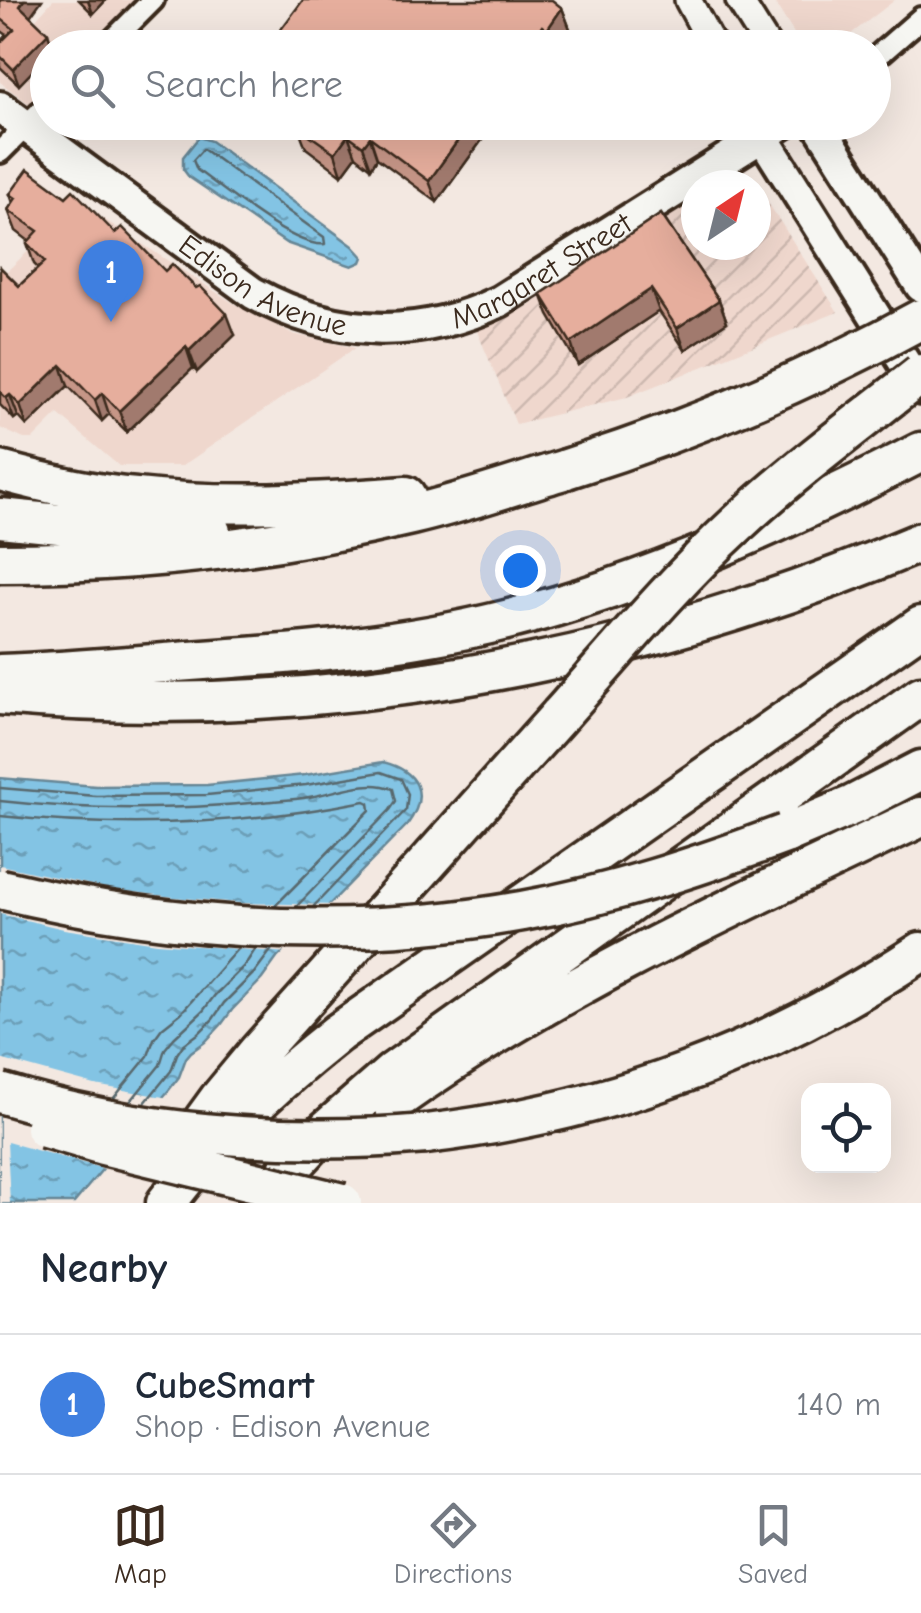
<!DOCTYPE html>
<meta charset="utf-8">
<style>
:root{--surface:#fff;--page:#f2f2f3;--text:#1f2937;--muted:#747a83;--line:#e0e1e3;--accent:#3b2a1e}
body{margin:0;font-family:"Comic Neue",sans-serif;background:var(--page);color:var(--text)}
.controls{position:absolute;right:30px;bottom:30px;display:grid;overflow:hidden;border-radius:20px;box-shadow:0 10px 40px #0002}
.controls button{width:90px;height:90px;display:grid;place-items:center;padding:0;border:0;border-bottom:2px solid var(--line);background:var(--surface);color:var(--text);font:50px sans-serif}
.compass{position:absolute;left:681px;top:170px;width:90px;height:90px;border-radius:50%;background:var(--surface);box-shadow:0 10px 40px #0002;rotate:35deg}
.you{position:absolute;left:520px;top:570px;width:35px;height:35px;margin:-25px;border:8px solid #fff;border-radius:50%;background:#1a73e8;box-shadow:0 0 0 15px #1a73e833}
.badge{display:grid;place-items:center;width:65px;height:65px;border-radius:50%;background:var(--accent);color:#fff;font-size:32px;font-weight:700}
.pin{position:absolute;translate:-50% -82px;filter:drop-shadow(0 2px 5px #0008)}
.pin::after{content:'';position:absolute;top:52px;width:35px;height:30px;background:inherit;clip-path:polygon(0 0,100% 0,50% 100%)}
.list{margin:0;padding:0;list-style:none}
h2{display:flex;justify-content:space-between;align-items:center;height:130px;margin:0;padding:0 40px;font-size:42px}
h2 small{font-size:32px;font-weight:400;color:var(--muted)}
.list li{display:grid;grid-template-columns:65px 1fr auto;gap:30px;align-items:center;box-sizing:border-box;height:140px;padding:0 40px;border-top:2px solid var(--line)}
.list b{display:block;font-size:38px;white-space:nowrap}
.list p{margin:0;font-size:32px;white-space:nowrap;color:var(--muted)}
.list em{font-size:32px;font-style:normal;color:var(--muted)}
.icon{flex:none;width:55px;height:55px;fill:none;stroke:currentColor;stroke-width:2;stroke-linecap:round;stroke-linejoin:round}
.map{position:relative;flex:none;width:921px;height:1203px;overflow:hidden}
.search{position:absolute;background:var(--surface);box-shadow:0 10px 40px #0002;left:30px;right:30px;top:30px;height:110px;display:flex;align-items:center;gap:25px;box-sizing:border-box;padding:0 35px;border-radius:55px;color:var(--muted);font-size:38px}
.sheet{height:270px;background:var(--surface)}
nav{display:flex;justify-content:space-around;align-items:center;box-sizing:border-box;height:140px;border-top:2px solid var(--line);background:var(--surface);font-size:28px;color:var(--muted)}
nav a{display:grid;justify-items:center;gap:5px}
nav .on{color:var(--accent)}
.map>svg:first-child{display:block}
.built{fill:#efd7cd}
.industrial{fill:url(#industrial-furrows)}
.water{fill:url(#water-ripples);stroke:#668695;stroke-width:2.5}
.pier{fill:#f3e8e1}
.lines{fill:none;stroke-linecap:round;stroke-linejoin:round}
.shore{stroke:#58686d;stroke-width:2.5}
.minor-casing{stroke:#3b2a1e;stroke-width:28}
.tertiary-casing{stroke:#3b2a1e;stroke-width:32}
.secondary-casing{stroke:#3b2a1e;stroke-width:38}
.motorway-casing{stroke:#3b2a1e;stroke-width:45}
.minor{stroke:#f6f6f2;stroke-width:20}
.tertiary{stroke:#f6f6f2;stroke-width:25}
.secondary{stroke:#f6f6f2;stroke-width:30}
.motorway{stroke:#f6f6f2;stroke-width:38}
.motorway-bridge-casing{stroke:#3b2a1e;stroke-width:45;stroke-linecap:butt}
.motorway-bridge{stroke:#f6f6f2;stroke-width:38}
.wall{fill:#c69687;stroke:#3b2a1e;stroke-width:2.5}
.shaded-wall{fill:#a17a6e;stroke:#3b2a1e;stroke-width:2.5}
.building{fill:#e6ae9d;stroke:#3b2a1e;stroke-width:2.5}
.labels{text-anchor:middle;stroke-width:9;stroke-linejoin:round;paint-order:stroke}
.street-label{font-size:30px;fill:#3b2a1e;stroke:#f6f6f2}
</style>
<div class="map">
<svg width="921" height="1203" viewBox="0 0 921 1203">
<defs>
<pattern id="industrial-furrows" width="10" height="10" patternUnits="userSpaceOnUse" patternTransform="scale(2.5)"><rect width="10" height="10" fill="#efd7cd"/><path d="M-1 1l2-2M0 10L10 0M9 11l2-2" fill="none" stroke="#ceb9b0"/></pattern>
<pattern id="water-ripples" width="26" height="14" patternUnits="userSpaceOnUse" patternTransform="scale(2.5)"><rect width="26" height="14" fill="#83c4e4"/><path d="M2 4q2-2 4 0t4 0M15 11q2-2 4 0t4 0" fill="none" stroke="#6c9fb8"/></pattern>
</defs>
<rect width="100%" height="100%" fill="#f3e8e1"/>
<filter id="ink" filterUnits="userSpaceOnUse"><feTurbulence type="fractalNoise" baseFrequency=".01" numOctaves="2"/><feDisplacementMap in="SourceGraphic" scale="20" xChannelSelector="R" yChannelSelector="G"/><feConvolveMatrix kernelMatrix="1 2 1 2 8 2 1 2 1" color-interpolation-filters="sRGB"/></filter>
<g filter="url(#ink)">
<path class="built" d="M 53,0 L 140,0 L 91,47 L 48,48 L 47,91 L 32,106 L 0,82 L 0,59 Z
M 773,0 L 895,0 L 834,47 L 816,48 L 798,40 Z
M 79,203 L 233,303 L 293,334 L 355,348 L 182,466 L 119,466 L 58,414 L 33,439 L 24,439 L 0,428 L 0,274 L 3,275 Z"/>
<path class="industrial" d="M 756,192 L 767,201 L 838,312 L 627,397 L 516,424 L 477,331 L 529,306 L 696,198 L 696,245 L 756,245 Z"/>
<path class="water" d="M 199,137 L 211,141 L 353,246 L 363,257 L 361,262 L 352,266 L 286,243 L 189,177 L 183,169 L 183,157 Z
M 383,762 C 418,771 430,794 407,825 L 277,958 L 262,979 L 232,1010 L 221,1025 L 205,1042 L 191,1052 L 186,1058 L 179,1077 L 169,1090 L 74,1203 L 0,1203 L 0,778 L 96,786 L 207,785 L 305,775 Z"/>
<path class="pier" d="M 0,865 L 111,889 L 174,897 L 240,903 L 336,905 L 289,953 L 157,943 L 64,929 L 0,914 Z
M 0,1059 L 95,1085 L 169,1098 L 108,1170 L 7,1142 L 10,1203 L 0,1203 Z"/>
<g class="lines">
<path class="shore" d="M 203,149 L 324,237 L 325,244 C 295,249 224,189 197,170 L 193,160 Z
M 0,788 L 96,796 L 207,795 L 306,785 L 381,772 L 401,779 L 408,794 L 406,810 L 313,907
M 0,801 C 88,811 175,810 263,802 C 278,800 294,800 309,797 C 335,793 368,778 393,789 L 396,801 L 390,810 L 296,907
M 0,816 C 122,829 244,825 365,801 L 369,803 L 370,810 L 275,906
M 113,1099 L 148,1056 L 154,1039 L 162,1028 L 181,1013 L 239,947
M 130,1102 L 160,1065 L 165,1049 L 174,1038 L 203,1011 L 215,995 L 245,965 L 256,948
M 144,1104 L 171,1071 L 177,1054 L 183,1045 L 198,1034 L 213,1019 L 224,1003 L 254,973 L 272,949"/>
<g class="minor-casing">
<path id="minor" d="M 105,48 L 153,0
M 874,59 L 921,18
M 0,152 L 48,104"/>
</g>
<g class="tertiary-casing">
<path id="tertiary" d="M 688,0 L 714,48
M 739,0 L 769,48"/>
</g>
<g class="secondary-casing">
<g id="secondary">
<path id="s1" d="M 0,107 L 253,293 C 333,337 417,341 500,301 L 785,122"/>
<path d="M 817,122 L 921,286"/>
<path d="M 762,136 L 921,389"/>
</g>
</g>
<g class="motorway-casing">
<path id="motorway" d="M 0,471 C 44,483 90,494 136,498 C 225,508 316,503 406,496
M 0,518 L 99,528 L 211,532
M 0,563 C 138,563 276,547 411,515 C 463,503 514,485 566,469
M 0,674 C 63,672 127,666 190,661 C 296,654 402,646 506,620 C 652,583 788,520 921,452
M 0,695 C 315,723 631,665 921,542
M 785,834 L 853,805 L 921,770
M 392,1103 C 556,986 740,903 921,817
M 426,1134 C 610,1112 766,1054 921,952
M 179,1154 L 219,1099 L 258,1052 L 560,715
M 166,1203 C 215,1138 275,1083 338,1033 L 921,626
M 258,1203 L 324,1132 L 393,1072 L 921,696"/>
</g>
<use href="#minor" class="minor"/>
<use href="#tertiary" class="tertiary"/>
<use href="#secondary" class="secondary"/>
<use href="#motorway" class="motorway"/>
<g class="motorway-bridge-casing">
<path id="motorway-bridge" d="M 566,469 C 689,430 808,381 921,319
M 560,715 C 618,650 673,583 737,524 C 795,470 859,423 921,374
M 0,889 C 171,930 348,942 522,911 C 612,895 699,866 785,834
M 0,1093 C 136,1135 284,1146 426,1134
M 45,1128 L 103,1145 L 342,1203"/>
</g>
<use href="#motorway-bridge" class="motorway-bridge"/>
</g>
<path class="wall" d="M 0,0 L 30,16 L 48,48 L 48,55 L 19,85 L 0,67 L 0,43 L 7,35 L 0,30 Z
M 79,0 L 106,0 L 93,14 Z
M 562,8 L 570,29 L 558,48 L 276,48 L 273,40 Z
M 495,122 L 437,202 L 377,158 L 371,168 L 356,156 L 342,175 L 306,148 L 298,127 Z
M 10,194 L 115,233 L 165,271 L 235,335 L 197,372 L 193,368 L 127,432 L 109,414 L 102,421 L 68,386 L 27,426 L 18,416 L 14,419 L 0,405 L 0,267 L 19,286 L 38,268 L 34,264 L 27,243 L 29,241 L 16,231 L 8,210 L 13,203 Z
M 661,214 L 719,300 L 727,322 L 685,350 L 659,311 L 578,365 L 549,315 L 541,294 Z"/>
<path class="shaded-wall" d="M 24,0 L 42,0 L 26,22 L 20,6 Z
M 88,0 L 106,0 L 93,14 Z
M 562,8 L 570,29 L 558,48 L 554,48 L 547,30 Z
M 542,26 L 550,48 L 527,48 Z
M 48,33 L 53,48 L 48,48 L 48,55 L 19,85 L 13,69 Z
M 471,122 L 495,122 L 437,202 L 429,181 Z
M 348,135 L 356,156 L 342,175 L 335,153 Z
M 370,137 L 377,158 L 371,168 L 363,146 Z
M 651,289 L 659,311 L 578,365 L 571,343 Z
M 719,300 L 727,322 L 685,350 L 677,328 Z
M 227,314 L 235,335 L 197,372 L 189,351 Z
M 186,347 L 193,368 L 127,432 L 119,411 Z
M 61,365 L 68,386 L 27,426 L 20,405 Z
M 102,393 L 109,414 L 102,421 L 95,400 Z
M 10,395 L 18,416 L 14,419 L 6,398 Z"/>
<path class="building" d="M 0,0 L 24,0 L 20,6 L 48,33 L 13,69 L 0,56 L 0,43 L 14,29 L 0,18 Z
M 303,0 L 552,0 L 562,8 L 547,30 L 542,26 L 527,48 L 282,48 L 273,40 Z
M 301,122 L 471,122 L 429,181 L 370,137 L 363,146 L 348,135 L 335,153 L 298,127 Z
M 28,169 L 66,197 L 73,190 L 115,233 L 122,227 L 165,271 L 172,264 L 196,288 L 200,286 L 227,314 L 189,351 L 186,347 L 119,411 L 102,393 L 95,400 L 61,365 L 20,405 L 10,395 L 6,398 L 0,392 L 0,267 L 19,286 L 45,262 L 27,243 L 38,231 L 8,210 L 16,198 L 10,194 Z
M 661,214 L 719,300 L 677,328 L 651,289 L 571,343 L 541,294 Z"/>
</g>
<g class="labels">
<g class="street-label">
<text dy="10" stroke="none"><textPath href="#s1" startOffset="622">Margaret Street</textPath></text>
<text dy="10" stroke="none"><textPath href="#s1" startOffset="320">Edison Avenue</textPath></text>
</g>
</g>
</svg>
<div class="controls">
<button><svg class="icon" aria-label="locate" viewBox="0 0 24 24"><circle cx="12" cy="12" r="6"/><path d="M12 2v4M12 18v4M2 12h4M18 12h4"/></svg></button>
</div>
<svg class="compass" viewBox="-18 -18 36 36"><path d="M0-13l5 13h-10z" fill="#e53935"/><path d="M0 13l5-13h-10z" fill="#747a83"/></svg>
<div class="you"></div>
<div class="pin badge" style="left:111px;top:322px;background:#3f7fe0">1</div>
<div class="search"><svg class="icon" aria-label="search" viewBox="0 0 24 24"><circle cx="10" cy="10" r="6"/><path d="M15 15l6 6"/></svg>Search here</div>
</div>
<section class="sheet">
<h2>Nearby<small></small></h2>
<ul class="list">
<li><span class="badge" style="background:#3f7fe0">1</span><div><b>CubeSmart</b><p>Shop · Edison Avenue</p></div><em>140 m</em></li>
</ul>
</section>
<nav>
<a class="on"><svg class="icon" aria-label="map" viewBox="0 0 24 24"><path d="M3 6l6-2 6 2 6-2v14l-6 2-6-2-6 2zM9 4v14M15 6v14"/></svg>Map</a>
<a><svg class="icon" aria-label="directions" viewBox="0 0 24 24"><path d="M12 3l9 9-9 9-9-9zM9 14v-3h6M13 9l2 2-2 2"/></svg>Directions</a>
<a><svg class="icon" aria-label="saved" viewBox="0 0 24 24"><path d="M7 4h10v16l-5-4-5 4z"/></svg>Saved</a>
</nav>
